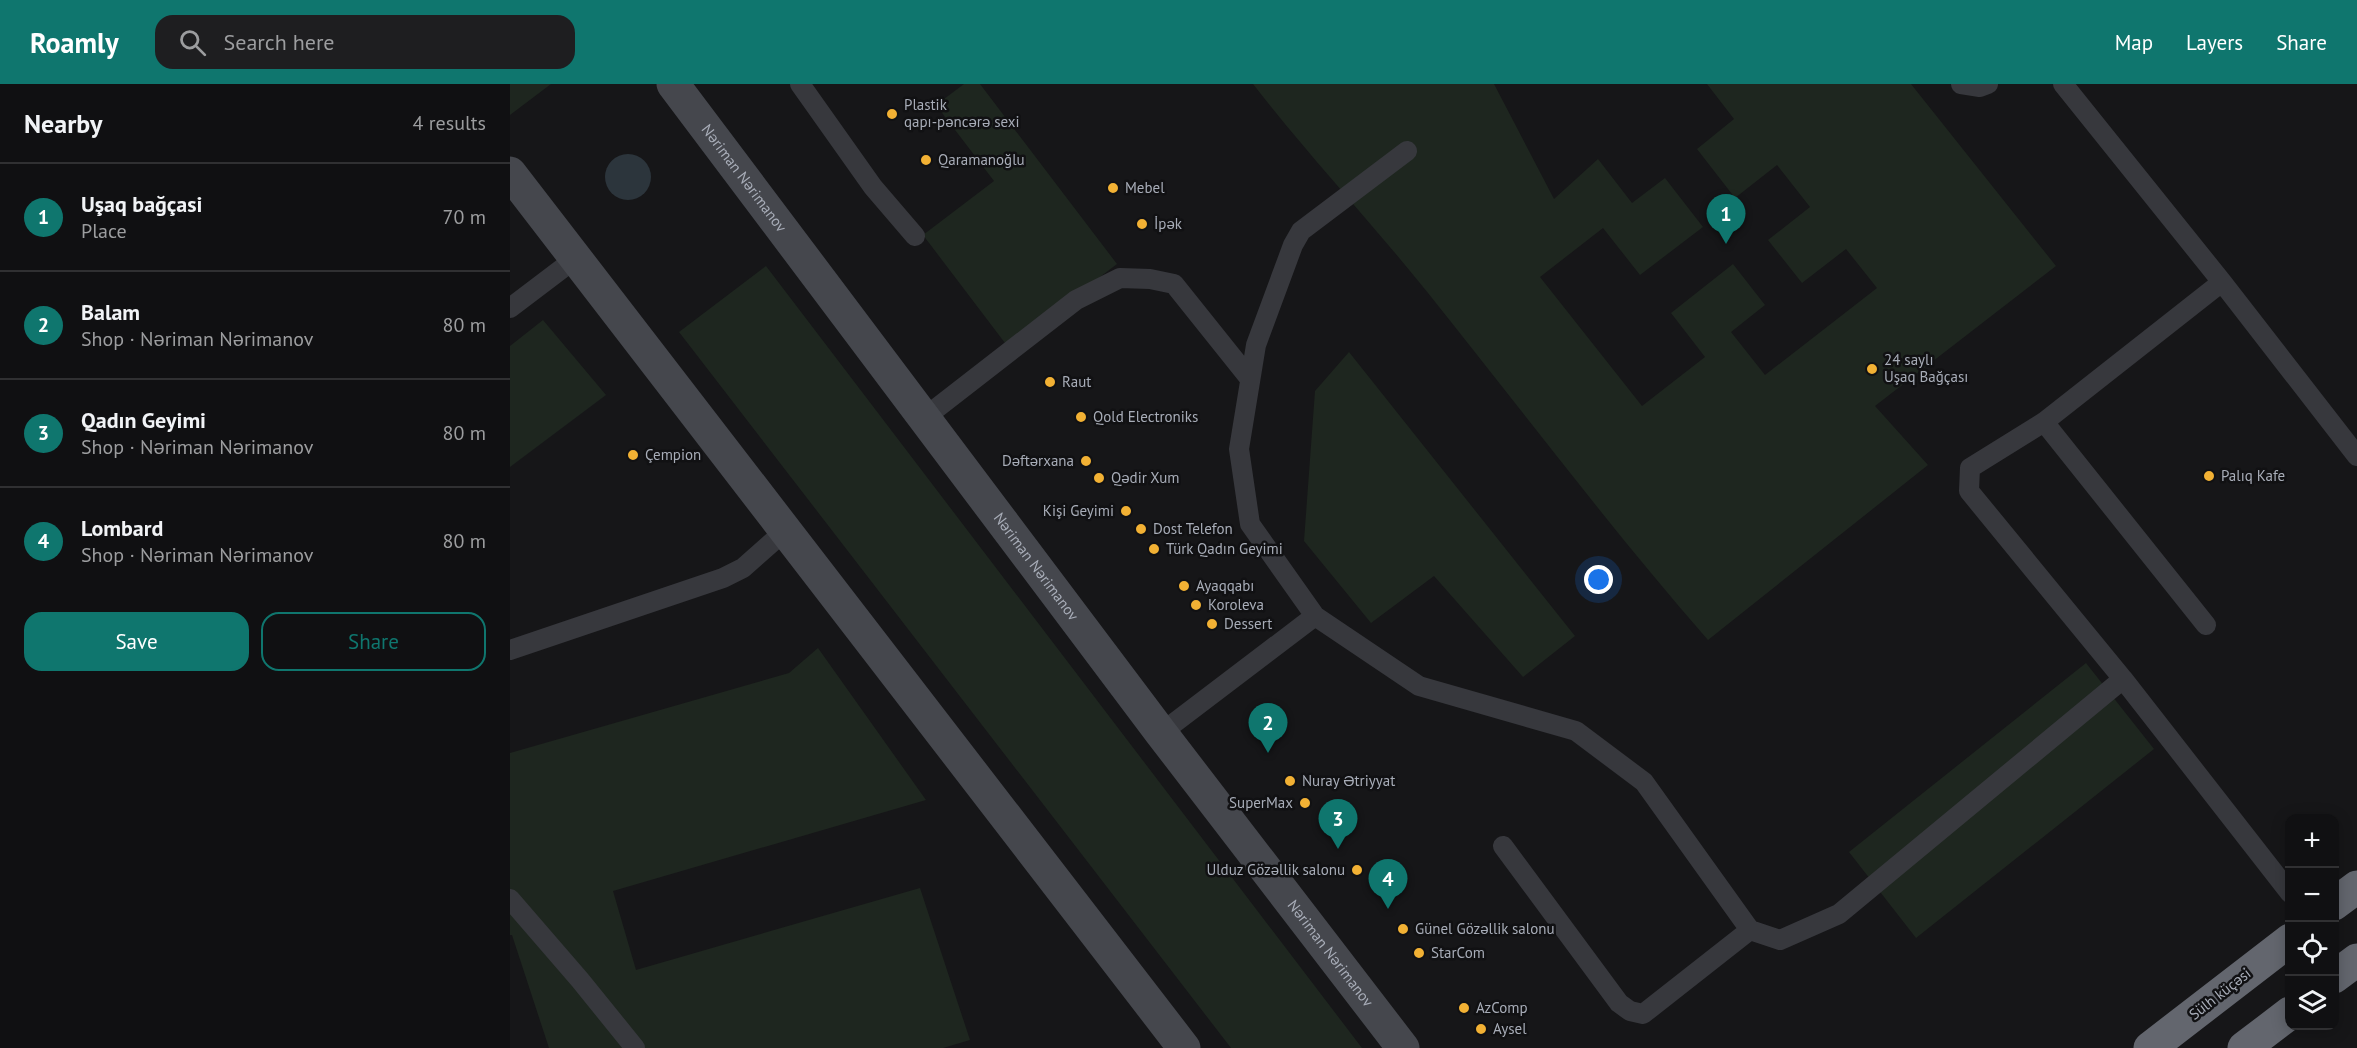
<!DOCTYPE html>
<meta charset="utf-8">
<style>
:root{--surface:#101012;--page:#1e1e20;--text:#f1f3f6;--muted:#9c9d9f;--line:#303032;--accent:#0f766e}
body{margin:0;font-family:"PT Sans",sans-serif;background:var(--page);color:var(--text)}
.controls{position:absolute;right:18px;bottom:18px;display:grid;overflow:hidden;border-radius:12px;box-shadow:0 3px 15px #0003}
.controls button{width:54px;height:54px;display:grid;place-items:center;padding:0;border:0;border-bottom:2px solid var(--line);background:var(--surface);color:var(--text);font:30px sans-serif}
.you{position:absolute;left:1089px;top:496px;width:21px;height:21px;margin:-15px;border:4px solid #fff;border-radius:50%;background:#1a73e8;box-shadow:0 0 0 9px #1a73e833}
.badge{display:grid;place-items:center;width:39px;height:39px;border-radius:50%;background:var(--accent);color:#fff;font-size:20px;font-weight:700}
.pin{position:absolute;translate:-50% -50px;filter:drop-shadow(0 2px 3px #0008)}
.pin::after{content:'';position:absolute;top:32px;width:21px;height:18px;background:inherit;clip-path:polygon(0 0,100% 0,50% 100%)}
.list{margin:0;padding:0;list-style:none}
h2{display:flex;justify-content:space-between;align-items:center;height:78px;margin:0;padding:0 24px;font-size:26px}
h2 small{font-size:20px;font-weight:400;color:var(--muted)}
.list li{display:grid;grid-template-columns:39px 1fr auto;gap:18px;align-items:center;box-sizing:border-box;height:108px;padding:0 24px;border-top:2px solid var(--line)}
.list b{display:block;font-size:22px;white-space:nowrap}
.list p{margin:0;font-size:20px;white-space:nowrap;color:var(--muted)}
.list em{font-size:20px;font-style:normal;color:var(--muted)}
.actions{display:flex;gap:12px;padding:18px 24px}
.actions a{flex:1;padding:14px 0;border:2px solid var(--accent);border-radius:18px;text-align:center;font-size:21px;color:var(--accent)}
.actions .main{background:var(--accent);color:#fff}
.icon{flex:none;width:33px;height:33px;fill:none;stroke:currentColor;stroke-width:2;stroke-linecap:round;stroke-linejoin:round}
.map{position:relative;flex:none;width:1847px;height:964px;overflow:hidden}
header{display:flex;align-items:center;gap:36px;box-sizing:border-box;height:84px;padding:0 30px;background:var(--accent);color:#fff}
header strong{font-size:28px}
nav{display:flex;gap:33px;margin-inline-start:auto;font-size:21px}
.search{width:420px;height:54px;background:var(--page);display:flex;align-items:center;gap:15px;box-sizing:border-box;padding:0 21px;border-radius:18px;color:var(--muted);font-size:22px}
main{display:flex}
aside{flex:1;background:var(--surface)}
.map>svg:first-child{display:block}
.green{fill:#1e261f}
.water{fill:#2c353c}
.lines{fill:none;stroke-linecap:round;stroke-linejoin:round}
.lane{stroke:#37383d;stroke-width:20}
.secondary{stroke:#45474d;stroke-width:33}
.highway{stroke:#63666e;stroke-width:33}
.poi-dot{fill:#f2b134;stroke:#111113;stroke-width:2}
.labels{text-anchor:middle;stroke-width:5;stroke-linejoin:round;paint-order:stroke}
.poi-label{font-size:15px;fill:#a8adb8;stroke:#111113;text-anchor:start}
.street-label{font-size:15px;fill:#a8adb8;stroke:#111113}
</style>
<header>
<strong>Roamly</strong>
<div class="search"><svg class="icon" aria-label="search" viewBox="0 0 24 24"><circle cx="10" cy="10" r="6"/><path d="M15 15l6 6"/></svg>Search here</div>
<nav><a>Map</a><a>Layers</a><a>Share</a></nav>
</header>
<main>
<aside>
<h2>Nearby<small>4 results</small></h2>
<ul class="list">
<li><span class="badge">1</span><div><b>Uşaq bağçasi</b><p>Place</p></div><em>70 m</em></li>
<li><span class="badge">2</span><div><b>Balam</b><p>Shop · Nəriman Nərimanov</p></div><em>80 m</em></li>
<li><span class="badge">3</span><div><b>Qadın Geyimi</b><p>Shop · Nəriman Nərimanov</p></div><em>80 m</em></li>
<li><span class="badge">4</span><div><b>Lombard</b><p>Shop · Nəriman Nərimanov</p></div><em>80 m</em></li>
</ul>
<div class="actions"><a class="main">Save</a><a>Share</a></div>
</aside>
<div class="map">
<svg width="1847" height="964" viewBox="0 0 1847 964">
<rect width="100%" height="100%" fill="#161618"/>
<path class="green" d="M 0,0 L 41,0 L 0,31 Z
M 454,0 L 470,0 L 607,180 L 498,263 L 413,151 L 484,97 L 426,21 Z
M 743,0 L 984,0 L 1044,115 L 1088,75 L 1122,119 L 1155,94 L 1193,143 L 1130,191 L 1093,144 L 1030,193 L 1132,322 L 1195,273 L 1161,229 L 1223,180 L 1255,221 L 1221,248 L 1255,291 L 1367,204 L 1336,165 L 1292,199 L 1258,156 L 1300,123 L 1267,81 L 1225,114 L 1187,65 L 1224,35 L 1197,0 L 1401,0 L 1546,182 L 1365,322 L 1418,381 L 1198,556 C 1100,444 1011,325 918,209 C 861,138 799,72 743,0 Z
M 256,182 L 852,964 L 721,964 L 169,248 Z
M 33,236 L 96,311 L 0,383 L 0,262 Z
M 839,268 L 1065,552 L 1013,593 L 924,492 L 861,539 L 794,457 L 805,307 Z
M 308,564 L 416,716 L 103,807 L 126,886 L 410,804 L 460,956 L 433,964 L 39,964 L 2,851 L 0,851 L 0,669 L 279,589 Z
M 1576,579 L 1644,665 L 1406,854 L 1339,768 Z"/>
<path class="water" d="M95 93a23 23 0 1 1 46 0a23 23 0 1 1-46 0Z"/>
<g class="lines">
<path class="lane" d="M 290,0 L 363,103 L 405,152
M 1451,0 L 1470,3 L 1478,0
M 1553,0 L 1712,198 L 1847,372
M 1712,198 L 1534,338 L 1460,384 L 1459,407 L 1613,595 L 1780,809
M 0,224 L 66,174
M 414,334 L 566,216 L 610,194 L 640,195 L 664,200 L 740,295
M 1534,338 L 1696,541
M 805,532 L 909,602 L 1066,647 L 1134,698 L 1240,846 L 1270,856 L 1329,830 L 1613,595
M 0,566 L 213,494 L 233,484 L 276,446
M 651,649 L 805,532 L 740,440 L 729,365 L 746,261 L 783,161 L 791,147 L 897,67
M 993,762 L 1109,919 L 1120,927 L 1133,930 L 1240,846
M 0,815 L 70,896 L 125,964"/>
<g class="secondary">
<path id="s1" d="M 163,0 L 651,649 L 893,964"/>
<path d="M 0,89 L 674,964"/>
</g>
<path class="highway" d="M 1824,820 L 1847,803
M 1824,893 L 1847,876
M 1640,964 L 1780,856
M 1734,964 L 1780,929"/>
</g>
<g class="poi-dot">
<circle cx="382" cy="30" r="6"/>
<circle cx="416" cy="76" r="6"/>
<circle cx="603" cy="104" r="6"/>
<circle cx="632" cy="140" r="6"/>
<circle cx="1362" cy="285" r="6"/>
<circle cx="540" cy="298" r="6"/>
<circle cx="571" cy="333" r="6"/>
<circle cx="123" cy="371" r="6"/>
<circle cx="576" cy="377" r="6"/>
<circle cx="1699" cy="392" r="6"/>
<circle cx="589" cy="394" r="6"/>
<circle cx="616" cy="427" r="6"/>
<circle cx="631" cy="445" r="6"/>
<circle cx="644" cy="465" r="6"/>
<circle cx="674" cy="502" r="6"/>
<circle cx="686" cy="521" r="6"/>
<circle cx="702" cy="540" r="6"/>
<circle cx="780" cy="697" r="6"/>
<circle cx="795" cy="719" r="6"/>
<circle cx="847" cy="786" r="6"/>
<circle cx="893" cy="845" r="6"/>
<circle cx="909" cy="869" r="6"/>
<circle cx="954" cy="924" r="6"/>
<circle cx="971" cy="945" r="6"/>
</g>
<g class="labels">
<g class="poi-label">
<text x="394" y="26">Plastik<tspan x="394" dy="17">qapı-pəncərə sexi</tspan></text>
<text x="428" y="81">Qaramanoğlu</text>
<text x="615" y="109">Mebel</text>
<text x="644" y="145">İpək</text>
<text x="1374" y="281">24 saylı<tspan x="1374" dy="17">Uşaq Bağçası</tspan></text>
<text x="552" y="303">Raut</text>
<text x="583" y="338">Qold Electroniks</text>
<text x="135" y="376">Çempion</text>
<text x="564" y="382" text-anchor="end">Dəftərxana</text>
<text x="1711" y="397">Palıq Kafe</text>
<text x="601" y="399">Qədir Xum</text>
<text x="604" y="432" text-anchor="end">Kişi Geyimi</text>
<text x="643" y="450">Dost Telefon</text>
<text x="656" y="470">Türk Qadın Geyimi</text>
<text x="686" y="507">Ayaqqabı</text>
<text x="698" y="526">Koroleva</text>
<text x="714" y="545">Dessert</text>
<text x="792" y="702">Nuray Ətriyyat</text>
<text x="783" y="724" text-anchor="end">SuperMax</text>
<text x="835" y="791" text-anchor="end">Ulduz Gözəllik salonu</text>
<text x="905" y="850">Günel Gözəllik salonu</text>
<text x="921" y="874">StarCom</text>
<text x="966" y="929">AzComp</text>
<text x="983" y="950">Aysel</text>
</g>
<g class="street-label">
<text dy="5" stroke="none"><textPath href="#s1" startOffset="118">Nəriman Nərimanov</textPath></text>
<text dy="5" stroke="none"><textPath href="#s1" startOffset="604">Nəriman Nərimanov</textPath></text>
<text dy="5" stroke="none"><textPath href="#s1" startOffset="1090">Nəriman Nərimanov</textPath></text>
<text transform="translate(1710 910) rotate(-38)" y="5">Sülh küçəsi</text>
</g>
</g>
</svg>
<div class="controls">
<button>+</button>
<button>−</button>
<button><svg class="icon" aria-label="locate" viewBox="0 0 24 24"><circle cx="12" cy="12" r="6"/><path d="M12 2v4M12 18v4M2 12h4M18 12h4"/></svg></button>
<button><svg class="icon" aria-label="layers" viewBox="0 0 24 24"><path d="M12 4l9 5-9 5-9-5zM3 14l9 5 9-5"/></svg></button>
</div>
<div class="you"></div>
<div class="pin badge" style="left:1216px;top:160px">1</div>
<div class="pin badge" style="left:758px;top:669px">2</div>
<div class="pin badge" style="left:828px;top:765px">3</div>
<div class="pin badge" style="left:878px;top:825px">4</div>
</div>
</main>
